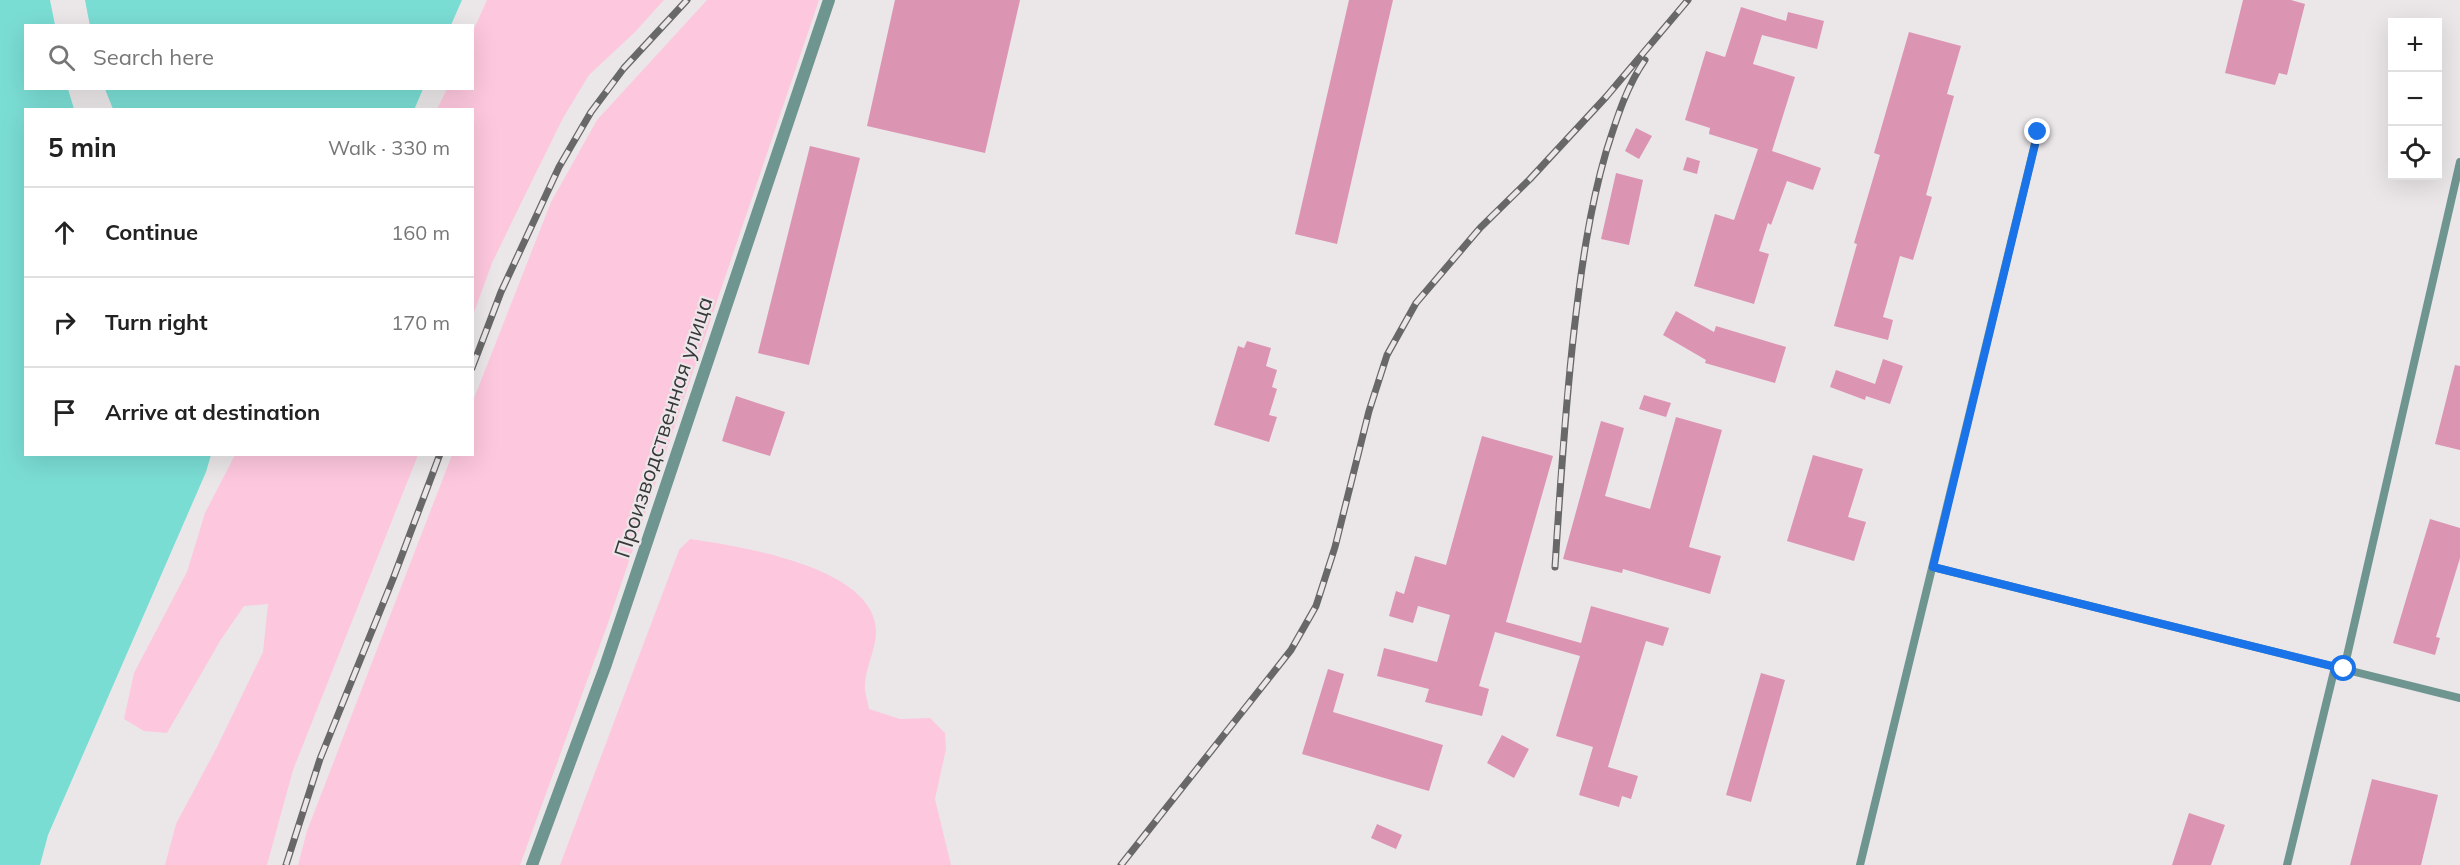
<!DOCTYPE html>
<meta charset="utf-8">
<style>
:root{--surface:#fff;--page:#f2f2f2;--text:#222;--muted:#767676;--line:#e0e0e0}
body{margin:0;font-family:Mulish,sans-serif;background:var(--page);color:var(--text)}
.controls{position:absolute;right:18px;top:18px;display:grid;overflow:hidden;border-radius:0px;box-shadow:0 6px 24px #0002}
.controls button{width:54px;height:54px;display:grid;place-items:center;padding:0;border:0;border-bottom:2px solid var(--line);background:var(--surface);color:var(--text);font:30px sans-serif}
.stop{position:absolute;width:18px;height:18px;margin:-14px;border:4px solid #1a73e8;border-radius:50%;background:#fff}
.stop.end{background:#1a73e8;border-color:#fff;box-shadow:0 2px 6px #0008}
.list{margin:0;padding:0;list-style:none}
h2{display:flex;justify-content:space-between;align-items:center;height:78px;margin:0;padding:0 24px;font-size:26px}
h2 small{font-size:20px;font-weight:400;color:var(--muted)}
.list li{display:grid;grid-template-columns:39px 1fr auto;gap:18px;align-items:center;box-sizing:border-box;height:90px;padding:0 24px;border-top:2px solid var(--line)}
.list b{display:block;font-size:22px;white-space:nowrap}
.list em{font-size:20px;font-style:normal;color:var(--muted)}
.icon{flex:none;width:33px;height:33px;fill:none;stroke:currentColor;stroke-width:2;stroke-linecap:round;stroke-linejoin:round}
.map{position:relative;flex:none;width:2460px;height:865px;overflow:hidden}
.search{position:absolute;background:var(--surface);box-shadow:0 6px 24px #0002;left:24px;top:24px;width:450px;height:66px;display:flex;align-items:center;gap:15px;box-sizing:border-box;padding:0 21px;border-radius:0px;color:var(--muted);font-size:22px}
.panel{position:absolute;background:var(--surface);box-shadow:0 6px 24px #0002;left:24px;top:108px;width:450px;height:348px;border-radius:0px}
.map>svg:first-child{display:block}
.green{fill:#fdc7dd}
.water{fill:#7addd4}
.building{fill:#dc94b3}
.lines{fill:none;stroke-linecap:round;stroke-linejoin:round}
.service{stroke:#6f9591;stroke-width:8}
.tertiary{stroke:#6f9591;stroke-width:12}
.rail-casing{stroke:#696868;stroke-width:7}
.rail{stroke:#ebe7e9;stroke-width:4.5;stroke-dasharray:14;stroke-linecap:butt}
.route{stroke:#1a73e8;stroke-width:8}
.labels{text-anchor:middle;stroke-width:4.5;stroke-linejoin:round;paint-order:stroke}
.street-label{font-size:22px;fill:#393838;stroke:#ebe7e9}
</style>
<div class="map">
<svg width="2460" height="865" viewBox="0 0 2460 865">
<rect width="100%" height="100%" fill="#ebe7e9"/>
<path class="green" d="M 487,0 L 664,0 L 635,32 L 589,75 L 563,118 L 527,191 L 492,263 L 473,315 L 472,110 L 437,109 L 447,89 L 472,88 L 473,31 Z
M 707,0 L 819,0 L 608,623 L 520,865 L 298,865 L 307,831 L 452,455 L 472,454 L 473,401 L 551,202 L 597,120 Z
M 235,455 L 418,455 L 293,770 L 267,865 L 165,865 L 176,824 L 217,747 L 263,652 L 268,604 L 244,606 L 220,641 L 167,733 L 144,731 L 124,719 L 134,673 L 187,572 L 205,513 Z
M 690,539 C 738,546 877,567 876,632 C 876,650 865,668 865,686 C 865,694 868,702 869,709 L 900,719 L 930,718 L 945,733 L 946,749 L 935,799 L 951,865 L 560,865 L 679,550 Z"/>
<path class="water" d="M 0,0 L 50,0 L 55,25 L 26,26 L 26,88 L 68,89 L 74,109 L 26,110 L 26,454 L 211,455 L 206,472 L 48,835 L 40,865 L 0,865 Z
M 85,0 L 462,0 L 451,25 L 90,26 Z
M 105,89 L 105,88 L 423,89 L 414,110 L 113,109 Z"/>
<path class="building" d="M 895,0 L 1020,0 L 985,153 L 867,126 Z
M 1349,0 L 1393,0 L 1337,244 L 1295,234 Z
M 2243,0 L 2291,0 L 2305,4 L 2287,75 L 2279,73 L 2275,85 L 2225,73 Z
M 1741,7 L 1786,21 L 1788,12 L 1824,21 L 1817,49 L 1762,35 L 1753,64 L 1795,77 L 1772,151 L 1821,168 L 1813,190 L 1787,181 L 1771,225 L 1768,223 L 1759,251 L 1769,254 L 1754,304 L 1694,286 L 1715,214 L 1734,220 L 1758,149 L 1709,134 L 1710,128 L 1685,120 L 1706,51 L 1725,57 Z
M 1909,32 L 1961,46 L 1947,94 L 1954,96 L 1926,195 L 1932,197 L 1913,260 L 1900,256 L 1883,317 L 1893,320 L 1888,340 L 1834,326 L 1857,244 L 1854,243 L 1880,155 L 1874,153 Z
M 1636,128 L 1652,136 L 1639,159 L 1625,151 Z
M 810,146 L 860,158 L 809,365 L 758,353 Z
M 1687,157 L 1700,161 L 1697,174 L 1683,170 Z
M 1616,173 L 1643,180 L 1629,245 L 1601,239 Z
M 1676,311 L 1714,332 L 1716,326 L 1786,347 L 1775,383 L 1705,363 L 1706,360 L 1663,335 Z
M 1247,341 L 1271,348 L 1266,366 L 1277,370 L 1272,387 L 1277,389 L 1269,415 L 1277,417 L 1269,442 L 1214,425 L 1238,346 L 1244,348 Z
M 1883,359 L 1903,366 L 1890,404 L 1866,396 L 1865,400 L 1830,387 L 1836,370 L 1875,384 Z
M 2455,365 L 2460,366 L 2460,450 L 2435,444 Z
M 1644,395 L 1671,403 L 1666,417 L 1639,409 Z
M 736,396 L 785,412 L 770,456 L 722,441 Z
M 1676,417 L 1722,430 L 1689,547 L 1721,556 L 1710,594 L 1623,569 L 1622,573 L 1563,559 L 1601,421 L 1624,428 L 1605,496 L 1650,509 Z
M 1482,436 L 1553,456 L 1506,622 L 1581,643 L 1591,606 L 1669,628 L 1663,646 L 1646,641 L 1608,767 L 1638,776 L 1631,799 L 1622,796 L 1619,807 L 1579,795 L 1593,747 L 1556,736 L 1580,656 L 1495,632 L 1479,686 L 1489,689 L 1482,716 L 1425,702 L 1429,689 L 1377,676 L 1384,648 L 1437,662 L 1450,615 L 1418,606 L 1413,623 L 1389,616 L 1396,591 L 1404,594 L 1415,556 L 1446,565 Z
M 1813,455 L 1863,469 L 1848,517 L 1866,522 L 1854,561 L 1787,541 Z
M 2430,519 L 2460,528 L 2460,558 L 2436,637 L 2440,638 L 2435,655 L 2393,643 Z
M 1328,669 L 1344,674 L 1333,712 L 1443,745 L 1429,791 L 1302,754 Z
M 1761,673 L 1785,680 L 1751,802 L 1726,795 Z
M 1502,735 L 1529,749 L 1514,778 L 1487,763 Z
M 2372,779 L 2438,795 L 2421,865 L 2350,865 Z
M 2189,813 L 2225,825 L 2211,865 L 2172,865 Z
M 1377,824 L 1402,835 L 1396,849 L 1371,838 Z"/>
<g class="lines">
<path class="service" d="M 1933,567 L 2460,698
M 2344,669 L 2460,162
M 1860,865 L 2038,131
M 2287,865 L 2335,667"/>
<path class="tertiary" d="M 532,865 L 605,667 L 829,0"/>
<g class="rail-casing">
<path id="rail" d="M 472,368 L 501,292 L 559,167 L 591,112 L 624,68 L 687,0
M 1555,567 C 1560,488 1565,409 1574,331 C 1581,270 1589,211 1606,152 C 1616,121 1626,87 1645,60
M 286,865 L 320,759 L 393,579 L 440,454
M 1121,865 L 1291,650 L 1316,606 L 1335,547 L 1369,411 L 1387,355 L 1416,303 L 1480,228 L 1530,179 L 1606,97 L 1688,0"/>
</g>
<use href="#rail" class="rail"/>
</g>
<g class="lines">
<path class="route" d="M 2038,132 L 1933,567 L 2344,669"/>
</g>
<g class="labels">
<g class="street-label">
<text transform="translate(663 427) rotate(-72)" y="8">Производственная улица</text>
</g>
</g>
</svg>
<div class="controls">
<button>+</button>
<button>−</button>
<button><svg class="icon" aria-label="locate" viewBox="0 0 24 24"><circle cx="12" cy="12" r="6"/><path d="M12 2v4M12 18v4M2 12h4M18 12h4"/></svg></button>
</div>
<div class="stop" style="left:2344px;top:669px"></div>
<div class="stop end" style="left:2038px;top:132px"></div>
<div class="search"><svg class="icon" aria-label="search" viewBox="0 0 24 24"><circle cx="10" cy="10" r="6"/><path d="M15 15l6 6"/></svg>Search here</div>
<section class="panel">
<h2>5 min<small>Walk · 330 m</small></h2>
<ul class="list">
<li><svg class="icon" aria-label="ahead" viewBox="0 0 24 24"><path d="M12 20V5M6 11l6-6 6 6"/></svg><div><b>Continue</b></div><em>160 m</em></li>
<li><svg class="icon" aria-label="right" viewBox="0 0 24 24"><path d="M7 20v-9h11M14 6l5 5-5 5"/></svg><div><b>Turn right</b></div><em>170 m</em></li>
<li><svg class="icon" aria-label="arrive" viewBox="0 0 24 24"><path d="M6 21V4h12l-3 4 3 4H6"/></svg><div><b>Arrive at destination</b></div></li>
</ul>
</section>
</div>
